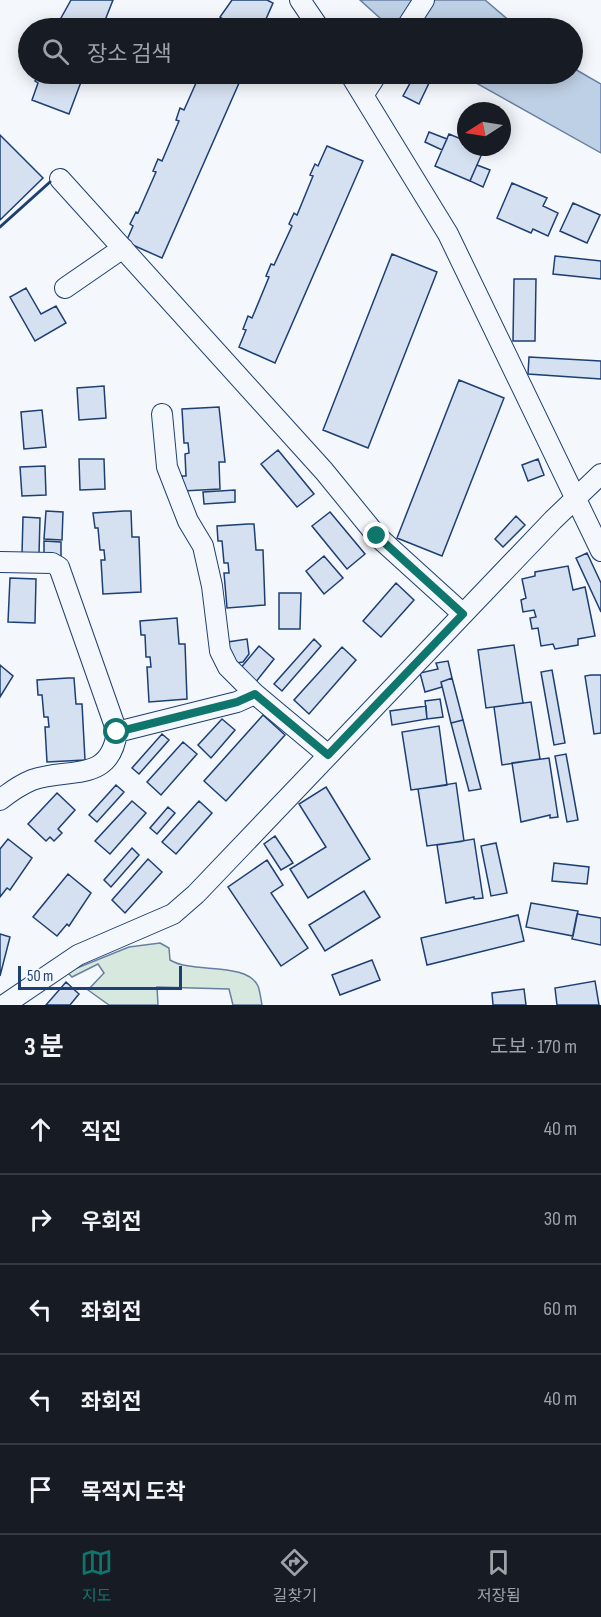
<!DOCTYPE html>
<html lang="ko">
<meta charset="utf-8">
<style>
:root{--surface:#171b24;--page:#242831;--text:#f1f3f6;--muted:#9ea1a6;--line:#363941;--accent:#0f766e}
body{margin:0;font-family:"Sofia Sans Condensed","Noto Sans KR",sans-serif;background:var(--page);color:var(--text)}
.compass{position:absolute;left:457px;top:102px;width:54px;height:54px;border-radius:50%;background:var(--surface);box-shadow:0 3px 15px #0003;rotate:258deg}
.scale{position:absolute;left:18px;bottom:15px;width:164px;box-sizing:border-box;padding-left:6px;border:3px solid #1d3f73;border-top:0;font-size:16px;line-height:21px;white-space:nowrap;color:#1d3f73;-webkit-text-stroke:4px #f4f7fb;paint-order:stroke}
.stop{position:absolute;width:18px;height:18px;margin:-14px;border:4px solid #0f766e;border-radius:50%;background:#fff}
.stop.end{background:#0f766e;border-color:#fff;box-shadow:0 2px 6px #0008}
.list{margin:0;padding:0;list-style:none}
h2{display:flex;justify-content:space-between;align-items:center;height:78px;margin:0;padding:0 24px;font-size:26px}
h2 small{font-size:20px;font-weight:400;color:var(--muted)}
.list li{display:grid;grid-template-columns:39px 1fr auto;gap:18px;align-items:center;box-sizing:border-box;height:90px;padding:0 24px;border-top:2px solid var(--line)}
.list b{display:block;font-size:22px;white-space:nowrap}
.list em{font-size:20px;font-style:normal;color:var(--muted)}
.icon{flex:none;width:33px;height:33px;fill:none;stroke:currentColor;stroke-width:2;stroke-linecap:round;stroke-linejoin:round}
.map{position:relative;flex:none;width:601px;height:1005px;overflow:hidden}
.search{position:absolute;background:var(--surface);box-shadow:0 3px 15px #0003;left:18px;right:18px;top:18px;height:66px;display:flex;align-items:center;gap:15px;box-sizing:border-box;padding:0 21px;border-radius:33px;color:var(--muted);font-size:22px}
.sheet{height:528px;background:var(--surface)}
nav{display:flex;justify-content:space-around;align-items:center;box-sizing:border-box;height:84px;border-top:2px solid var(--line);background:var(--surface);font-size:16px;color:var(--muted)}
nav a{display:grid;justify-items:center;gap:3px}
nav .on{color:var(--accent)}
.map>svg:first-child{display:block}
.green{fill:#d7e8df;stroke:#687fa3;stroke-width:1.5}
.water{fill:#bed0e5;stroke:#687fa3;stroke-width:1.5}
.building{fill:#d5e0f0;stroke:#1d3f73;stroke-width:1.5}
.lines{fill:none;stroke-linecap:round;stroke-linejoin:round}
.minor-casing{stroke:#1d3f73;stroke-width:22}
.minor{stroke:#f4f7fb;stroke-width:20}
.wall{stroke:#1d3f73;stroke-width:3}
.route{stroke:#0f766e;stroke-width:8}
</style>
<div class="map">
<svg width="601" height="1005" viewBox="0 0 601 1005">
<rect width="100%" height="100%" fill="#f4f7fb"/>
<path class="green" d="M 160,943 L 169,948 L 170,960 C 192,974 246,961 258,986 C 260,991 261,1000 262,1005 L 233,1005 L 229,989 L 157,987 L 158,1005 L 109,1005 L 88,990 L 104,973 L 98,964 L 72,977 L 67,972 L 129,947 Z"/>
<path class="water" d="M 360,0 L 485,0 L 518,28 L 391,28 Z
M 573,68 L 601,84 L 601,153 L 460,74 L 572,74 Z"/>
<path class="building" d="M 71,0 L 113,0 L 102,28 L 56,27 Z
M 232,0 L 267,0 L 273,3 L 262,28 L 219,28 L 223,19 L 220,17 Z
M 38,74 L 84,74 L 69,114 L 32,100 L 38,83 L 35,81 Z
M 200,74 L 243,74 L 162,258 L 126,242 L 133,226 L 130,224 L 136,212 L 138,213 L 156,172 L 153,171 L 158,159 L 162,161 L 179,121 L 176,120 L 180,108 L 184,110 Z
M 414,76 L 429,83 L 419,104 L 403,96 Z
M 429,132 L 447,139 L 442,150 L 425,142 Z
M 449,134 L 466,141 L 466,147 L 484,149 L 470,181 L 435,166 Z
M 0,135 L 43,178 L 0,220 Z
M 327,146 L 363,161 L 275,363 L 239,347 L 246,330 L 243,329 L 248,316 L 252,318 L 269,277 L 266,276 L 271,264 L 274,265 L 292,226 L 289,224 L 294,213 L 297,215 L 313,176 L 310,175 L 315,164 L 318,166 Z
M 477,165 L 490,170 L 483,187 L 470,181 Z
M 512,183 L 547,198 L 543,206 L 558,213 L 548,236 L 533,229 L 531,233 L 497,218 Z
M 573,203 L 600,215 L 587,243 L 560,231 Z
M 392,254 L 437,272 L 368,448 L 323,430 Z
M 555,256 L 601,261 L 601,279 L 553,274 Z
M 514,279 L 536,279 L 535,341 L 513,341 Z
M 26,288 L 41,314 L 56,306 L 66,323 L 35,341 L 10,297 Z
M 529,357 L 601,361 L 601,379 L 528,374 Z
M 459,380 L 504,398 L 442,556 L 397,538 Z
M 104,386 L 106,418 L 79,420 L 77,388 Z
M 219,407 L 225,462 L 219,462 L 220,489 L 183,491 L 182,476 L 186,476 L 185,454 L 189,453 L 188,443 L 184,443 L 182,409 Z
M 42,410 L 46,447 L 24,449 L 21,412 Z
M 278,450 L 314,494 L 297,507 L 261,464 Z
M 79,459 L 104,459 L 105,489 L 80,490 Z
M 538,459 L 544,475 L 528,481 L 522,465 Z
M 45,466 L 46,495 L 22,496 L 20,467 Z
M 235,490 L 235,502 L 204,504 L 203,492 Z
M 46,511 L 63,512 L 62,540 L 44,539 Z
M 124,511 L 131,511 L 132,537 L 139,537 L 141,592 L 103,594 L 101,560 L 105,560 L 104,550 L 100,550 L 98,528 L 95,528 L 93,513 Z
M 330,512 L 365,554 L 347,569 L 312,526 Z
M 516,516 L 525,525 L 503,547 L 495,539 Z
M 23,517 L 40,518 L 39,555 L 22,555 Z
M 248,524 L 254,524 L 256,550 L 263,550 L 265,605 L 227,608 L 224,573 L 229,573 L 228,563 L 224,563 L 222,541 L 218,541 L 217,526 Z
M 44,541 L 61,542 L 61,556 L 44,556 Z
M 587,553 L 601,583 L 601,612 L 576,558 Z
M 324,556 L 343,578 L 324,594 L 306,571 Z
M 568,566 L 573,590 L 585,587 L 595,636 L 578,639 L 578,645 L 555,649 L 553,644 L 541,646 L 538,628 L 532,629 L 530,618 L 536,617 L 534,610 L 523,612 L 521,600 L 526,598 L 522,579 L 535,576 L 535,572 Z
M 10,578 L 36,579 L 35,623 L 8,622 Z
M 396,583 L 414,600 L 381,637 L 363,621 Z
M 279,593 L 301,593 L 300,629 L 279,629 Z
M 177,618 L 179,644 L 185,644 L 187,699 L 149,702 L 147,667 L 151,667 L 150,657 L 146,657 L 145,635 L 141,635 L 140,621 Z
M 247,639 L 249,654 L 243,662 L 231,664 L 228,642 Z
M 314,639 L 321,646 L 282,691 L 274,684 Z
M 514,645 L 523,703 L 486,708 L 478,650 Z
M 259,646 L 274,659 L 255,683 L 239,670 Z
M 342,647 L 356,660 L 309,714 L 294,700 Z
M 448,661 L 452,678 L 441,682 L 442,687 L 425,692 L 420,673 L 438,669 L 436,663 Z
M 0,665 L 13,676 L 0,697 Z
M 552,670 L 565,743 L 554,745 L 541,672 Z
M 591,675 L 601,675 L 601,733 L 594,734 L 585,676 Z
M 68,678 L 74,678 L 76,704 L 82,704 L 85,760 L 47,762 L 45,727 L 49,727 L 48,717 L 44,717 L 42,695 L 38,695 L 37,680 Z
M 452,678 L 463,720 L 451,723 L 441,682 Z
M 440,699 L 443,717 L 427,719 L 425,701 Z
M 531,702 L 540,759 L 502,765 L 494,707 Z
M 426,706 L 427,719 L 392,725 L 390,711 Z
M 263,715 L 285,735 L 226,801 L 204,781 Z
M 222,719 L 235,730 L 211,758 L 198,745 Z
M 463,720 L 481,789 L 469,791 L 451,723 Z
M 439,726 L 447,785 L 411,790 L 402,732 Z
M 162,734 L 169,740 L 139,774 L 132,768 Z
M 183,742 L 197,754 L 161,795 L 147,782 Z
M 566,754 L 578,820 L 567,822 L 555,756 Z
M 549,758 L 558,817 L 550,818 L 550,815 L 521,822 L 512,763 Z
M 456,783 L 464,841 L 427,846 L 418,789 Z
M 116,785 L 124,792 L 97,822 L 89,815 Z
M 326,787 L 370,859 L 308,898 L 290,869 L 326,847 L 299,804 Z
M 57,793 L 75,810 L 58,829 L 62,833 L 54,841 L 50,837 L 46,841 L 28,824 Z
M 132,801 L 146,813 L 110,854 L 95,841 Z
M 199,801 L 212,813 L 176,854 L 162,842 Z
M 168,807 L 175,813 L 157,834 L 150,828 Z
M 275,836 L 293,863 L 281,870 L 264,844 Z
M 8,839 L 32,858 L 10,890 L 7,888 L 0,897 L 0,849 Z
M 474,839 L 483,898 L 474,899 L 474,897 L 446,903 L 437,845 Z
M 496,843 L 507,893 L 491,896 L 481,846 Z
M 132,848 L 139,855 L 111,887 L 104,880 Z
M 148,859 L 162,872 L 125,913 L 112,900 Z
M 267,860 L 283,885 L 271,893 L 308,948 L 281,966 L 228,887 Z
M 554,863 L 589,867 L 587,884 L 552,881 Z
M 68,874 L 91,893 L 69,926 L 67,924 L 57,936 L 33,917 Z
M 364,891 L 380,917 L 325,951 L 309,925 Z
M 531,903 L 578,911 L 573,936 L 526,927 Z
M 577,914 L 601,918 L 601,945 L 572,939 Z
M 518,915 L 524,941 L 427,965 L 421,938 Z
M 0,934 L 10,937 L 0,976 Z
M 372,960 L 380,980 L 340,995 L 332,975 Z
M 595,981 L 599,1005 L 557,1005 L 555,988 Z
M 66,982 L 79,994 L 70,1005 L 46,1005 Z
M 524,989 L 526,1005 L 493,1005 L 492,993 Z"/>
<g class="lines">
<g class="minor-casing">
<path id="minor" d="M 300,0 L 319,28
M 406,28 L 424,0
M 350,74 L 448,234 L 601,551
M 364,94 L 377,74
M 60,179 L 324,471 L 377,536 L 463,614
M 65,288 L 123,248
M 162,414 L 167,467 L 188,521 L 203,546 L 212,586 L 220,651 L 228,667 L 255,694 L 328,755
M 0,562 L 52,563 L 59,567 L 117,732
M 0,800 C 10,792 20,785 32,780 C 69,767 110,784 117,732 L 237,702 L 255,694
M 4,1005 L 78,955 L 173,914 L 196,894 L 553,520 L 601,474"/>
</g>
<use href="#minor" class="minor"/>
<path class="wall" d="M 0,227 L 50,182"/>
</g>
<g class="lines">
<path class="route" d="M 117,732 L 237,702 L 255,694 L 328,755 L 463,614 L 377,536"/>
</g>
</svg>
<svg class="compass" viewBox="-18 -18 36 36"><path d="M0-13l5 13h-10z" fill="#e53935"/><path d="M0 13l5-13h-10z" fill="#9ea1a6"/></svg>
<div class="scale">50 m</div>
<div class="stop" style="left:117px;top:732px"></div>
<div class="stop end" style="left:377px;top:536px"></div>
<div class="search"><svg class="icon" aria-label="search" viewBox="0 0 24 24"><circle cx="10" cy="10" r="6"/><path d="M15 15l6 6"/></svg>장소 검색</div>
</div>
<section class="sheet">
<h2>3 분<small>도보 · 170 m</small></h2>
<ul class="list">
<li><svg class="icon" aria-label="ahead" viewBox="0 0 24 24"><path d="M12 20V5M6 11l6-6 6 6"/></svg><div><b>직진</b></div><em>40 m</em></li>
<li><svg class="icon" aria-label="right" viewBox="0 0 24 24"><path d="M7 20v-9h11M14 6l5 5-5 5"/></svg><div><b>우회전</b></div><em>30 m</em></li>
<li><svg class="icon" aria-label="left" viewBox="0 0 24 24"><path d="M17 20v-9H6M10 6l-5 5 5 5"/></svg><div><b>좌회전</b></div><em>60 m</em></li>
<li><svg class="icon" aria-label="left" viewBox="0 0 24 24"><path d="M17 20v-9H6M10 6l-5 5 5 5"/></svg><div><b>좌회전</b></div><em>40 m</em></li>
<li><svg class="icon" aria-label="arrive" viewBox="0 0 24 24"><path d="M6 21V4h12l-3 4 3 4H6"/></svg><div><b>목적지 도착</b></div></li>
</ul>
</section>
<nav>
<a class="on"><svg class="icon" aria-label="map" viewBox="0 0 24 24"><path d="M3 6l6-2 6 2 6-2v14l-6 2-6-2-6 2zM9 4v14M15 6v14"/></svg>지도</a>
<a><svg class="icon" aria-label="directions" viewBox="0 0 24 24"><path d="M12 3l9 9-9 9-9-9zM9 14v-3h6M13 9l2 2-2 2"/></svg>길찾기</a>
<a><svg class="icon" aria-label="saved" viewBox="0 0 24 24"><path d="M7 4h10v16l-5-4-5 4z"/></svg>저장됨</a>
</nav>
